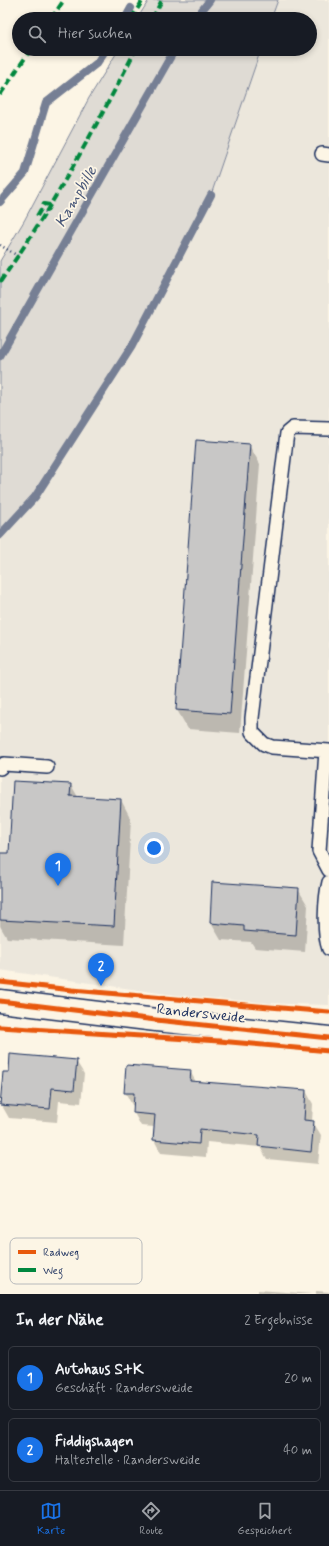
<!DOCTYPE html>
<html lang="de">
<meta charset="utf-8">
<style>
:root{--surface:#171b24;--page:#242831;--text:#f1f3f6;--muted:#9ea1a6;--line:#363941;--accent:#1a73e8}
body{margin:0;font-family:Mynerve,sans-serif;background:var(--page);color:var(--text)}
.you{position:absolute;left:154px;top:848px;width:14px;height:14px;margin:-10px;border:3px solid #fff;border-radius:50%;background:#1a73e8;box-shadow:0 0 0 6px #1a73e833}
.badge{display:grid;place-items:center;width:26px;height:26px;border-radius:50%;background:var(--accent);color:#fff;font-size:13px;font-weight:700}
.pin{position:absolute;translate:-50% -33px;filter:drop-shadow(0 1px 2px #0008)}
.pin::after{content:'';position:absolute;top:21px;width:14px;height:12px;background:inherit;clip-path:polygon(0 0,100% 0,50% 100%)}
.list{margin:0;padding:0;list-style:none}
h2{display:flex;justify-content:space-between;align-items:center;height:52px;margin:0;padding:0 16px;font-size:17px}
h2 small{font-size:13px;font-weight:400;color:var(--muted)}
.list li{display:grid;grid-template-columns:26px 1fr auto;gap:12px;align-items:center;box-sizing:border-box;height:64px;margin:0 8px 8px;padding:0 8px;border:1px solid var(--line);border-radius:6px}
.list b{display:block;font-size:15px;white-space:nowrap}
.list p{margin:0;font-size:13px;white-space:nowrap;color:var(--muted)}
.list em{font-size:13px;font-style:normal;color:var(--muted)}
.icon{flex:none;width:22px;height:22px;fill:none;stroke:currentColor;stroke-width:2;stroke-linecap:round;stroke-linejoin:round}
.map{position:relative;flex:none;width:329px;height:1294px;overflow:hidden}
.search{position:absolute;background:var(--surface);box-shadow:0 2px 6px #0003;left:12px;right:12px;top:12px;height:44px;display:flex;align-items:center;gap:10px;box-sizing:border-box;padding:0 14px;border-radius:22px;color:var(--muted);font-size:15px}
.sheet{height:196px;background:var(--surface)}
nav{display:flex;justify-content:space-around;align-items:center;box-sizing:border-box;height:56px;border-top:1px solid var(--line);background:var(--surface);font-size:11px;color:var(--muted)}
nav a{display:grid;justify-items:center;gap:2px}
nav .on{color:var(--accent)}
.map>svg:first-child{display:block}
.built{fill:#ece7dc}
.green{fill:#dfdbd4;stroke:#7d8599}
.shadow{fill:#0003}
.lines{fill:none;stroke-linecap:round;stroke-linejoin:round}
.stream{stroke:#767f94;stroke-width:8}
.building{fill:#c8c7c6;stroke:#1b2f5e}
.lane-casing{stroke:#1b2f5e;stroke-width:16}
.secondary-casing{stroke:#1b2f5e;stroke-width:25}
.path{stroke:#1b2f5e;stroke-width:2.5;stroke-dasharray:1 3;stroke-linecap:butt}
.lane{stroke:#fcf5e5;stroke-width:13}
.secondary{stroke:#fcf5e5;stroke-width:22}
.quiet{stroke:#00873e;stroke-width:4;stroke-dasharray:8 4;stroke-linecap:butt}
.cycleway-casing{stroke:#fcf5e5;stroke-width:8}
.cycleway{stroke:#e8590c;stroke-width:5}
.labels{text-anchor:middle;stroke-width:3.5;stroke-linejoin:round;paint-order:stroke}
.street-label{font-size:15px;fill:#1b2f5e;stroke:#fcf5e5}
.water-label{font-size:16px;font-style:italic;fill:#485779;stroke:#fcf5e5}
.key{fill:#fcf5e5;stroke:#b8babc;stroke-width:1}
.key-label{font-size:11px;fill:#1b2f5e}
</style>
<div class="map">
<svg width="329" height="1294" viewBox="0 0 329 1294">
<rect width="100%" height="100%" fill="#fcf5e5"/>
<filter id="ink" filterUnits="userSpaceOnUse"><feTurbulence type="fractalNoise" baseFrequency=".025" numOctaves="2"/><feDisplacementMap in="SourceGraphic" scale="8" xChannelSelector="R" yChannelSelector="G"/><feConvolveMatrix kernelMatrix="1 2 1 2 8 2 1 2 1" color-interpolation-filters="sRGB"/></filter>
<g filter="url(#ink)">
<path class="built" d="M 278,0 L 329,0 L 329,1005 L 222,1002 L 0,970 L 0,535 L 35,497 L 211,195 L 261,49 L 310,49 L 310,19 L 271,19 Z"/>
<path class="green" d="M 149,0 L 278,0 L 271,19 L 137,19 Z
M 119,49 L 261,49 L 211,195 L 132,346 L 35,497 L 0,535 L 0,261 L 24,221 L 89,98 Z"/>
<path class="shadow" d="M 249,445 L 260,464 L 240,733 L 188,729 L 177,710 Z
M 71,785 L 78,797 L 121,800 L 131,819 L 124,945 L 7,938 L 0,926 L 0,854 L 10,854 Z
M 298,889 L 308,906 L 305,952 L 255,948 L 251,942 L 221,940 L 211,923 Z
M 76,1061 L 84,1074 L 81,1103 L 59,1101 L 57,1122 L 9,1118 L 1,1104 Z
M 190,1071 L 196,1082 L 306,1091 L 313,1104 L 312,1122 L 313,1122 L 321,1135 L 318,1164 L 267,1159 L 260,1147 L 207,1142 L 206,1157 L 161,1153 L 154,1140 L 155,1127 L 141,1126 L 134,1113 L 134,1106 L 132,1105 L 125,1092 Z
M 258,1290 L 313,1294 L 258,1294 Z
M 316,1291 L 329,1292 L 329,1294 L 316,1294 Z"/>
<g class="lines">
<path class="stream" d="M 125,19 L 131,8
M 195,19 L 210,0
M 0,202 L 25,173 L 46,103 L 97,63 L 106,49
M 0,356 L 175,49
M 0,535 L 35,497 L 132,346 L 211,195"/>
</g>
<path class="building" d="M 196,440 L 250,444 L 230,714 L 176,710 Z
M 13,781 L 71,784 L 70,796 L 121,799 L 114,926 L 0,920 L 0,853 L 9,853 Z
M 212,882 L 299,888 L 296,935 L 244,931 L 244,926 L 210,923 Z
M 10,1054 L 77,1060 L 74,1090 L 52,1088 L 50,1109 L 0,1105 L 3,1072 L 9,1072 Z
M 126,1065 L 191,1070 L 190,1081 L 306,1090 L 304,1120 L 314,1121 L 311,1152 L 258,1146 L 259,1135 L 200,1129 L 199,1144 L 153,1140 L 155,1115 L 133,1113 L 134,1093 L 124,1093 Z"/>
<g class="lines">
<g class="lane-casing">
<path id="lane" d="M 322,154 L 329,155
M 329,429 L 293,428 L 287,433 L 252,718 L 252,732 L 264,744 L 272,747 L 329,751
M 326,751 L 319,851 L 329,870
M 0,768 L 4,764 L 47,767
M 329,882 C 325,898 323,933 329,949"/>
</g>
<g class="secondary-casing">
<path id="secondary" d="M 0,1001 L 156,1020 L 329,1038"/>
</g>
<path class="path" d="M 41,210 L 46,212
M 0,245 L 18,256"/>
<use href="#lane" class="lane"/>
<use href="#secondary" class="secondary"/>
<path class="quiet" d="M 51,19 L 64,0
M 131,19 L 143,0
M 152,19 L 162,0
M 0,95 L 31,49
M 37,216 L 44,204 L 51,205
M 0,282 C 52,208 95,129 136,49"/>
<g class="cycleway-casing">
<path id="cycleway" d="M 0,982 L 72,990 L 329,1012
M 0,1001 L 156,1020 L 329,1038
M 0,1027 L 219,1041 L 329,1051"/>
</g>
<use href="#cycleway" class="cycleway"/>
</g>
</g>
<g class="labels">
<g class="street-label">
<text transform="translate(201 1013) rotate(6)" y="5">Randersweide</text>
</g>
<g class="water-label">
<text transform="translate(75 196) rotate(-60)" y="6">Kampbille</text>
</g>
</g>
<rect x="10" y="1238" width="132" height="46" rx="6" class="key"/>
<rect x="18" y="1250" width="18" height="4" fill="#e8590c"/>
<rect x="18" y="1268" width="18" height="4" fill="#00873e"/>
<g class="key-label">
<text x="43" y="1256">Radweg</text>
<text x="43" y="1274">Weg</text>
</g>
</svg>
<div class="you"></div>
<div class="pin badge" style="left:58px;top:886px">1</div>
<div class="pin badge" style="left:101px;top:986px">2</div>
<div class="search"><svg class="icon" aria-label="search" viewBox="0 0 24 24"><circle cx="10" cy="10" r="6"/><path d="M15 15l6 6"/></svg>Hier suchen</div>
</div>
<section class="sheet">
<h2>In der Nähe<small>2 Ergebnisse</small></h2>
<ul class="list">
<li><span class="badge">1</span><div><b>Autohaus S+K</b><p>Geschäft · Randersweide</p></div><em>20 m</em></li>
<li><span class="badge">2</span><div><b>Fiddigshagen</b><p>Haltestelle · Randersweide</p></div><em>40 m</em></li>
</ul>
</section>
<nav>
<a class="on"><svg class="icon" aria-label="map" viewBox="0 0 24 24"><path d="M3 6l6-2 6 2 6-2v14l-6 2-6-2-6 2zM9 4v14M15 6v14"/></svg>Karte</a>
<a><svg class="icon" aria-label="directions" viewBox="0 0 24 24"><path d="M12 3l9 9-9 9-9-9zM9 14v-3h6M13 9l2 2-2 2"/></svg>Route</a>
<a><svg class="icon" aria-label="saved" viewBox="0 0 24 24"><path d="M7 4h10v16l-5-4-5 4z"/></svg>Gespeichert</a>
</nav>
